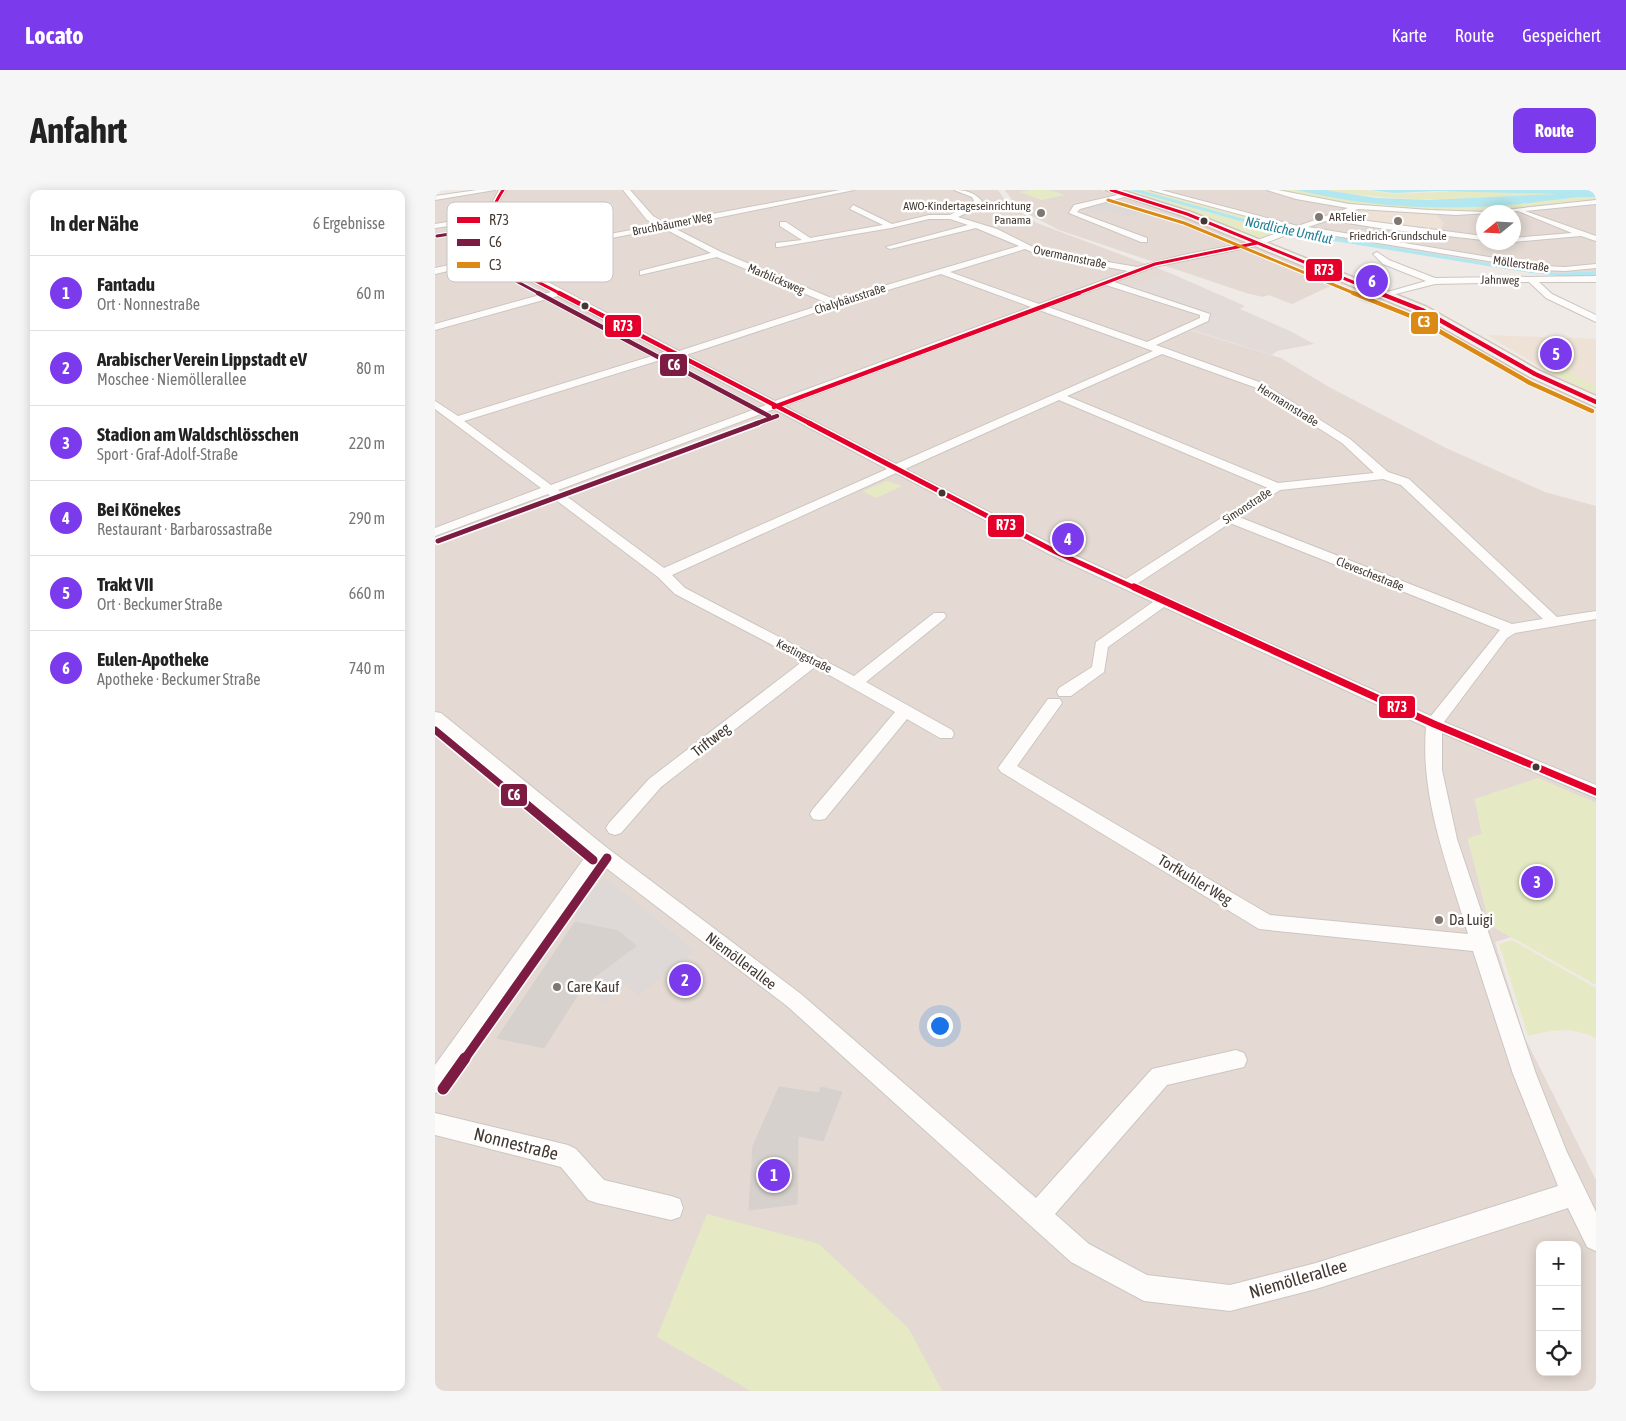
<!DOCTYPE html>
<html lang="de">
<meta charset="utf-8">
<style>
:root{--surface:#fff;--page:#f6f6f6;--text:#222;--muted:#767676;--line:#e0e0e0;--accent:#7c3aed}
body{margin:0;font-family:"Asap Condensed",sans-serif;background:var(--page);color:var(--text)}
.controls{position:absolute;right:15px;bottom:15px;display:grid;overflow:hidden;border-radius:10px;box-shadow:0 2px 12px #0003}
.controls button{width:45px;height:45px;display:grid;place-items:center;padding:0;border:0;border-bottom:1px solid var(--line);background:var(--surface);color:var(--text);font:25px sans-serif}
.compass{position:absolute;left:1041px;top:15px;width:45px;height:45px;border-radius:50%;background:var(--surface);box-shadow:0 2px 12px #0003;rotate:252deg}
.you{position:absolute;left:504px;top:835px;width:18px;height:18px;margin:-12px;border:4px solid #fff;border-radius:50%;background:#1a73e8;box-shadow:0 0 0 8px #1a73e833}
.badge{display:grid;place-items:center;width:32px;height:32px;border-radius:50%;background:var(--accent);color:#fff;font-size:16px;font-weight:700}
.pin{position:absolute;translate:-50% -50%;border:2px solid #fff;box-shadow:0 1px 5px #0006}
.list{margin:0;padding:0;list-style:none}
h2{display:flex;justify-content:space-between;align-items:center;height:65px;margin:0;padding:0 20px;font-size:21px}
h2 small{font-size:16px;font-weight:400;color:var(--muted)}
.list li{display:grid;grid-template-columns:32px 1fr auto;gap:15px;align-items:center;box-sizing:border-box;height:75px;padding:0 20px;border-top:1px solid var(--line)}
.list b{display:block;font-size:19px;white-space:nowrap}
.list p{margin:0;font-size:16px;white-space:nowrap;color:var(--muted)}
.list em{font-size:16px;font-style:normal;color:var(--muted)}
.icon{flex:none;width:28px;height:28px;fill:none;stroke:currentColor;stroke-width:2;stroke-linecap:round;stroke-linejoin:round}
.map{position:relative;flex:none;width:1161px;height:1201px;overflow:hidden;border-radius:10px}
header{display:flex;align-items:center;gap:30px;box-sizing:border-box;height:70px;padding:0 25px;background:var(--accent);color:#fff}
header strong{font-size:24px}
nav{display:flex;gap:28px;margin-inline-start:auto;font-size:18px}
.intro{display:flex;align-items:center;justify-content:space-between;box-sizing:border-box;height:120px;padding:0 30px}
h1{margin:0;font-size:35px}
.button{padding:12px 22px;border-radius:10px;background:var(--accent);color:#fff;font-size:18px;font-weight:700}
main{display:flex;gap:30px;padding:0 30px}
aside{flex:1;background:var(--surface);border-radius:10px;box-shadow:0 2px 12px #0003}
.map>svg:first-child{display:block}
.residential{fill:#e4dad3;fill-rule:evenodd}
.industrial{fill:#e2dbd7}
.education{fill:#eee2d7}
.green{fill:#e5eac4}
.parking{fill:#ded9d6}
.water{fill:#b3e7f0}
.building{fill:#d7d1cd;stroke:#d7d0cc}
.lines{fill:none;stroke-linecap:round;stroke-linejoin:round}
.minor-casing{stroke:#cbc6c2;stroke-width:2}
.secondary-casing{stroke:#d0c6be;stroke-width:3}
.minor{fill:#fdfcfb;fill-rule:evenodd}
.secondary{fill:#f6f2ed;fill-rule:evenodd}
.bus-1-far3-casing{stroke:#fff;stroke-width:5}
.bus-1-far2-casing{stroke:#fff;stroke-width:6}
.bus-1-far1-casing{stroke:#fff;stroke-width:8}
.bus-1-casing{stroke:#fff;stroke-width:10}
.bus-2-far5-casing{stroke:#fff;stroke-width:5}
.bus-2-far4-casing{stroke:#fff;stroke-width:6}
.bus-2-far3-casing{stroke:#fff;stroke-width:8}
.bus-2-far2-casing{stroke:#fff;stroke-width:10}
.bus-2-far1-casing{stroke:#fff;stroke-width:12}
.bus-2-casing{stroke:#fff;stroke-width:14}
.bus-3-far1-casing{stroke:#fff;stroke-width:5}
.bus-3-casing{stroke:#fff;stroke-width:6}
.bus-1-far3{stroke:#e4002b;stroke-width:3}
.bus-1-far2{stroke:#e4002b;stroke-width:4.5}
.bus-1-far1{stroke:#e4002b;stroke-width:5}
.bus-1{stroke:#e4002b;stroke-width:7}
.bus-2-far5{stroke:#7d1c42;stroke-width:3}
.bus-2-far4{stroke:#7d1c42;stroke-width:4.5}
.bus-2-far3{stroke:#7d1c42;stroke-width:5}
.bus-2-far2{stroke:#7d1c42;stroke-width:7}
.bus-2-far1{stroke:#7d1c42;stroke-width:9}
.bus-2{stroke:#7d1c42;stroke-width:11}
.bus-3-far1{stroke:#db8a16;stroke-width:3}
.bus-3{stroke:#db8a16;stroke-width:4.5}
.poi-dot{fill:#807771;stroke:#fff;stroke-width:2}
.bus-dot{fill:#443932;stroke:#fff;stroke-width:2}
.labels{text-anchor:middle;stroke-width:5;stroke-linejoin:round;paint-order:stroke}
.far-poi-label{font-size:12px;fill:#443932;stroke:#fff;text-anchor:end}
.far-street-label{font-size:12px;fill:#443932;stroke:#fff}
.far-water-label{font-size:14px;font-style:italic;fill:#218196;stroke:#fff}
.street-label{font-size:15px;fill:#443932;stroke:#fff}
.poi-label{font-size:15px;fill:#443932;stroke:#fff;text-anchor:start}
.near-street-label{font-size:18px;fill:#443932;stroke:#fff}
.key{fill:#fff;stroke:#c7c4c2;stroke-width:1}
.key-label{font-size:14px;fill:#443932}
.line-badge{stroke:#fff;stroke-width:2}
.badge-label{font-size:14px;text-anchor:middle;font-weight:bold;fill:#fff}
</style>
<header>
<strong>Locato</strong>
<nav><a>Karte</a><a>Route</a><a>Gespeichert</a></nav>
</header>
<div class="intro"><h1>Anfahrt</h1><a class="button">Route</a></div>
<main>
<aside>
<h2>In der Nähe<small>6 Ergebnisse</small></h2>
<ul class="list">
<li><span class="badge">1</span><div><b>Fantadu</b><p>Ort · Nonnestraße</p></div><em>60 m</em></li>
<li><span class="badge">2</span><div><b>Arabischer Verein Lippstadt eV</b><p>Moschee · Niemöllerallee</p></div><em>80 m</em></li>
<li><span class="badge">3</span><div><b>Stadion am Waldschlösschen</b><p>Sport · Graf-Adolf-Straße</p></div><em>220 m</em></li>
<li><span class="badge">4</span><div><b>Bei Könekes</b><p>Restaurant · Barbarossastraße</p></div><em>290 m</em></li>
<li><span class="badge">5</span><div><b>Trakt VII</b><p>Ort · Beckumer Straße</p></div><em>660 m</em></li>
<li><span class="badge">6</span><div><b>Eulen-Apotheke</b><p>Apotheke · Beckumer Straße</p></div><em>740 m</em></li>
</ul>
</aside>
<div class="map">
<svg width="1161" height="1201" viewBox="0 0 1161 1201">
<rect width="100%" height="100%" fill="#efeae6"/>
<path class="residential" d="M 46,0 L 563,0 L 573,14 L 602,33 L 735,83 L 694,99 L 770,124 L 751,139 L 846,168 L 894,197 L 1011,258 L 1110,302 L 1161,316 L 1161,613 L 1103,589 L 1040,609 L 1047,644 L 1033,649 L 1055,735 L 1076,747 L 1060,752 L 1090,848 L 1161,990 L 1161,1201 L 0,1201 L 0,6 ZM 1105,1055 L 1142,1055 L 1142,1182 L 1105,1182 Z
M 570,0 L 666,0 L 733,20 L 906,91 L 857,114 L 834,105 L 828,107 L 811,103 L 624,40 L 591,23 L 579,13 Z
M 714,0 L 841,0 L 995,21 L 1161,10 L 1161,81 L 1122,83 L 1089,79 L 870,43 ZM 1048,22 L 1078,22 L 1078,52 L 1048,52 Z"/>
<path class="industrial" d="M 735,83 L 810,116 L 805,119 L 855,141 L 879,154 L 842,161 L 837,165 L 750,138 L 770,130 L 770,124 L 693,99 Z"/>
<path class="education" d="M 926,20 L 1002,25 L 1009,33 L 1004,42 L 902,28 Z
M 1052,145 L 1161,149 L 1161,204 L 1125,189 Z"/>
<path class="green" d="M 595,0 L 615,0 L 629,5 L 606,10 L 585,2 Z
M 684,0 L 694,0 L 844,42 L 827,48 L 821,47 L 760,23 Z
M 705,0 L 714,0 L 852,38 L 817,31 Z
M 841,0 L 862,0 L 944,14 L 1008,17 L 1086,14 L 1111,10 L 1161,7 L 1161,10 C 1113,13 1064,21 1016,21 C 956,21 899,11 841,0 Z
M 891,0 L 930,0 L 959,4 L 1029,1 L 1123,4 C 1045,11 968,13 891,0 Z
M 1125,179 L 1137,182 L 1138,186 L 1161,196 L 1161,203 L 1112,180 Z
M 452,291 L 467,296 L 441,308 L 428,301 Z
M 1103,588 L 1161,613 L 1161,795 L 1055,735 L 1033,648 L 1047,644 L 1040,609 Z
M 1077,750 L 1161,798 L 1161,848 C 1136,836 1118,840 1093,846 L 1064,754 Z
M 272,1024 L 384,1054 L 474,1139 L 507,1201 L 316,1201 L 222,1147 Z"/>
<path class="parking" d="M 672,12 L 708,23 L 688,27 L 672,21 L 660,24 L 645,18 Z
M 170,687 L 260,761 L 203,806 L 191,795 L 168,813 L 149,795 L 201,756 L 183,741 L 140,732 L 141,718 Z"/>
<path class="water" d="M 694,0 L 705,0 L 835,36 L 1089,79 L 1122,83 L 1161,81 L 1161,85 L 1133,87 L 1096,83 L 844,42 Z
M 862,0 L 891,0 L 941,8 L 995,10 L 1122,4 L 1002,1 L 959,3 L 935,0 L 1161,0 L 1161,7 C 1135,7 1111,11 1085,14 C 1012,21 934,18 862,0 Z"/>
<path class="building" d="M 140,732 L 183,741 L 201,756 L 149,795 L 109,858 L 62,848 Z
M 344,897 L 384,903 L 386,897 L 407,902 L 388,951 L 363,946 L 362,1014 L 314,1020 L 318,956 Z"/>
<g class="lines">
<g class="minor-casing">
<path id="minor" d="M 42,0 L 60,0 L 0,10 L 0,6 Z
M 64,0 L 71,0 C 57,20 49,43 65,65 L 222,35 L 212,30 L 188,0 L 195,0 L 218,26 L 230,33 L 405,0 L 419,0 L 237,37 L 286,62 L 401,110 L 584,56 L 541,38 L 455,59 L 451,57 L 533,35 L 515,29 L 494,29 L 456,38 L 344,57 L 341,57 L 341,53 L 367,50 L 345,36 L 345,32 L 351,32 L 375,48 L 448,35 L 415,19 L 418,15 L 457,34 L 494,25 L 515,25 L 539,11 L 537,7 L 519,0 C 530,0 539,2 547,11 L 542,18 L 523,27 L 562,39 L 604,60 L 702,77 L 748,65 L 820,51 L 856,38 L 715,0 L 726,0 L 863,36 L 913,18 L 861,9 L 832,0 L 843,0 L 914,14 L 994,20 L 1051,22 L 1161,10 L 1161,14 L 1090,21 L 1161,46 L 1161,51 L 1146,46 L 1078,52 L 1078,48 L 1137,43 L 1083,21 L 1021,25 L 923,19 L 902,27 L 1048,46 L 1048,50 L 950,39 L 894,30 L 873,37 L 1108,76 L 1130,77 L 1161,74 L 1161,78 L 1130,81 L 1108,80 L 864,40 L 825,55 L 719,77 L 679,92 L 775,124 L 773,131 L 721,155 L 827,193 L 915,249 L 953,282 L 974,289 L 1122,427 L 1161,421 L 1161,429 L 1080,443 L 1072,448 L 1009,532 L 1161,595 L 1161,608 L 1007,543 L 1007,580 L 1022,649 L 1101,884 L 1131,960 L 1161,1022 L 1161,1061 L 1152,1057 L 1133,1018 L 881,1099 L 795,1121 L 709,1111 L 636,1072 L 352,816 L 166,674 L 8,900 L 0,903 L 0,875 L 153,663 L 0,536 L 0,522 L 6,523 L 171,657 L 366,804 L 601,1008 L 717,879 L 801,860 L 809,863 L 812,870 L 809,877 L 732,895 L 620,1024 L 654,1054 L 712,1085 L 795,1095 L 881,1073 L 1123,996 L 1078,884 L 1038,761 L 824,739 L 566,582 L 563,578 L 613,509 L 625,509 L 627,513 L 582,576 L 835,725 L 1033,744 C 1013,676 985,609 991,537 L 729,417 L 673,457 L 669,482 L 636,506 L 624,506 L 622,502 L 624,498 L 657,477 L 661,452 L 718,412 L 616,365 L 461,283 L 237,385 L 250,398 L 419,486 L 499,423 L 509,423 L 511,426 L 509,429 L 431,492 L 517,540 L 519,544 L 517,548 L 505,548 L 472,529 L 390,629 L 384,630 L 378,629 L 375,624 L 378,619 L 460,522 L 380,477 L 226,597 L 186,643 L 180,645 L 174,643 L 171,638 L 174,633 L 214,589 L 368,471 L 240,404 L 223,387 L 113,304 L 0,346 L 0,338 L 106,298 L 0,219 L 0,211 L 23,226 L 230,162 L 123,106 L 0,140 L 0,134 L 116,102 L 70,78 L 61,70 L 0,84 L 0,78 L 58,66 L 49,50 L 49,31 L 0,38 L 0,34 L 50,26 ZM 228,38 L 276,63 L 205,81 L 205,85 L 282,67 L 392,113 L 244,161 L 69,69 ZM 590,59 L 602,64 L 693,81 L 604,114 L 515,82 ZM 506,84 L 596,117 L 340,211 L 251,165 L 403,115 ZM 671,95 L 765,125 L 765,128 L 712,152 L 613,117 ZM 604,120 L 718,161 L 461,274 L 349,216 ZM 727,164 L 819,197 L 907,253 L 939,283 L 843,293 L 632,206 ZM 238,166 L 331,215 L 116,295 L 29,231 ZM 624,210 L 833,298 L 691,389 L 626,359 L 470,279 ZM 339,219 L 452,279 L 229,378 L 123,300 ZM 948,289 L 966,295 L 1108,429 L 1077,434 L 804,327 L 845,300 ZM 795,333 L 1065,440 L 996,526 L 702,394 Z
M 691,3 L 693,6 L 645,19 L 642,22 L 712,48 L 712,52 L 706,52 L 634,23 L 639,15 Z
M 942,62 L 954,70 L 1000,88 L 1161,86 L 1161,92 L 1104,92 L 1117,104 L 1161,125 L 1161,132 L 1111,108 L 1094,92 L 1000,94 L 949,107 L 949,103 L 991,91 L 948,74 L 938,64 Z
M 0,923 L 133,955 L 141,959 L 169,990 L 236,1006 L 245,1009 L 248,1018 L 245,1027 L 236,1030 L 162,1013 L 153,1010 L 126,977 L 0,945 Z"/>
</g>
<g class="secondary-casing">
<path id="secondary" d="M 671,0 L 686,0 L 756,22 L 992,117 L 1105,181 L 1161,206 L 1161,217 L 1095,187 L 982,123 L 748,26 Z"/>
</g>
<use href="#minor" class="minor"/>
<use href="#secondary" class="secondary"/>
<g class="bus-1-far3-casing">
<path id="bus-1-far3" d="M 68,0 C 27,64 78,78 126,104
M 676,0 L 752,24 L 947,104
M 641,104 L 720,74 L 822,53"/>
</g>
<g class="bus-1-far2-casing">
<path id="bus-1-far2" d="M 124,103 L 376,234
M 944,103 L 987,120 L 1100,184 L 1161,212
M 339,217 L 644,103"/>
</g>
<g class="bus-1-far1-casing">
<path id="bus-1-far1" d="M 374,233 L 621,362 L 702,399"/>
</g>
<g class="bus-1-casing">
<path id="bus-1" d="M 699,397 L 999,534 L 1161,602"/>
</g>
<g class="bus-2-far5-casing">
<path id="bus-2-far5" d="M 42,29 L 44,54 L 59,79 L 105,104
M 2,46 L 54,38"/>
</g>
<g class="bus-2-far4-casing">
<path id="bus-2-far4" d="M 103,103 L 334,226
M 320,234 L 342,226"/>
</g>
<g class="bus-2-far3-casing">
<path id="bus-2-far3" d="M 3,351 L 323,233"/>
</g>
<g class="bus-2-far2-casing">
<path id="bus-2-far2" d="M 0,540 L 81,607"/>
</g>
<g class="bus-2-far1-casing">
<path id="bus-2-far1" d="M 80,605 L 158,670
M 29,870 L 172,668"/>
</g>
<g class="bus-2-casing">
<path id="bus-2" d="M 8,899 L 30,868"/>
</g>
<g class="bus-3-far1-casing">
<path id="bus-3-far1" d="M 673,10 L 749,33 L 921,104"/>
</g>
<g class="bus-3-casing">
<path id="bus-3" d="M 918,103 L 983,129 L 1095,193 L 1157,221"/>
</g>
<use href="#bus-1-far3" class="bus-1-far3"/>
<use href="#bus-1-far2" class="bus-1-far2"/>
<use href="#bus-1-far1" class="bus-1-far1"/>
<use href="#bus-1" class="bus-1"/>
<use href="#bus-2-far5" class="bus-2-far5"/>
<use href="#bus-2-far4" class="bus-2-far4"/>
<use href="#bus-2-far3" class="bus-2-far3"/>
<use href="#bus-2-far2" class="bus-2-far2"/>
<use href="#bus-2-far1" class="bus-2-far1"/>
<use href="#bus-2" class="bus-2"/>
<use href="#bus-3-far1" class="bus-3-far1"/>
<use href="#bus-3" class="bus-3"/>
</g>
<g class="poi-dot">
<circle cx="606" cy="23" r="5"/>
<circle cx="884" cy="27" r="5"/>
<circle cx="963" cy="31" r="5"/>
<circle cx="1004" cy="730" r="5"/>
<circle cx="122" cy="797" r="5"/>
</g>
<g class="bus-dot">
<circle cx="769" cy="31" r="4.5"/>
<circle cx="150" cy="116" r="4.5"/>
<circle cx="507" cy="303" r="4.5"/>
<circle cx="1101" cy="577" r="4.5"/>
</g>
<g class="labels">
<g class="far-poi-label">
<text x="596" y="20">AWO-Kindertageseinrichtung<tspan x="596" dy="14">Panama</tspan></text>
<text x="894" y="31" text-anchor="start">ARTelier</text>
<text x="963" y="50" text-anchor="middle">Friedrich-Grundschule</text>
</g>
<g class="far-street-label">
<text transform="translate(237 34) rotate(-11)" y="4">Bruchbäumer Weg</text>
<text transform="translate(635 67) rotate(12)" y="4">Overmannstraße</text>
<text transform="translate(1086 74) rotate(8)" y="4">Möllerstraße</text>
<text transform="translate(341 89) rotate(23)" y="4">Marblicksweg</text>
<text transform="translate(1065 90) rotate(1)" y="4">Jahnweg</text>
<text transform="translate(415 109) rotate(-18)" y="4">Chalybäusstraße</text>
<text transform="translate(853 215) rotate(32)" y="4">Hermannstraße</text>
<text transform="translate(812 316) rotate(-33)" y="4">Simonstraße</text>
<text transform="translate(935 384) rotate(22)" y="4">Cleveschestraße</text>
<text transform="translate(369 466) rotate(27)" y="4">Kestingstraße</text>
</g>
<g class="far-water-label">
<text transform="translate(854 40) rotate(12)" y="5">Nördliche Umflut</text>
</g>
<g class="street-label">
<text transform="translate(276 550) rotate(-38)" y="5">Triftweg</text>
<text transform="translate(760 690) rotate(31)" y="5">Torfkuhler Weg</text>
<text transform="translate(306 771) rotate(37)" y="5">Niemöllerallee</text>
</g>
<g class="poi-label">
<text x="1014" y="735">Da Luigi</text>
<text x="132" y="802">Care Kauf</text>
</g>
<g class="near-street-label">
<text transform="translate(81 954) rotate(14)" y="6">Nonnestraße</text>
<text transform="translate(863 1089) rotate(-16)" y="6">Niemöllerallee</text>
</g>
</g>
<rect x="12" y="12" width="166" height="80" rx="8" class="key"/>
<rect x="22" y="27" width="23" height="6" fill="#e4002b"/>
<rect x="22" y="49" width="23" height="7" fill="#7d1c42"/>
<rect x="22" y="72" width="23" height="6" fill="#db8a16"/>
<g class="key-label">
<text x="54" y="35">R73</text>
<text x="54" y="57">C6</text>
<text x="54" y="80">C3</text>
</g>
<g class="line-badge">
<rect x="870" y="68" width="38" height="24" rx="5" fill="#e4002b"/>
<rect x="975" y="121" width="29" height="24" rx="5" fill="#db8a16"/>
<rect x="169" y="124" width="38" height="24" rx="5" fill="#e4002b"/>
<rect x="224" y="163" width="29" height="24" rx="5" fill="#7d1c42"/>
<rect x="552" y="324" width="38" height="24" rx="5" fill="#e4002b"/>
<rect x="943" y="505" width="38" height="24" rx="5" fill="#e4002b"/>
<rect x="65" y="593" width="28" height="24" rx="5" fill="#7d1c42"/>
</g>
<g class="badge-label">
<text x="889" y="85">R73</text>
<text x="989" y="137">C3</text>
<text x="188" y="141">R73</text>
<text x="239" y="180">C6</text>
<text x="571" y="340">R73</text>
<text x="962" y="522">R73</text>
<text x="79" y="610">C6</text>
</g>
</svg>
<div class="controls">
<button>+</button>
<button>−</button>
<button><svg class="icon" aria-label="locate" viewBox="0 0 24 24"><circle cx="12" cy="12" r="6"/><path d="M12 2v4M12 18v4M2 12h4M18 12h4"/></svg></button>
</div>
<svg class="compass" viewBox="-18 -18 36 36"><path d="M0-13l5 13h-10z" fill="#e53935"/><path d="M0 13l5-13h-10z" fill="#767676"/></svg>
<div class="you"></div>
<div class="pin badge" style="left:339px;top:985px">1</div>
<div class="pin badge" style="left:250px;top:790px">2</div>
<div class="pin badge" style="left:1102px;top:692px">3</div>
<div class="pin badge" style="left:633px;top:349px">4</div>
<div class="pin badge" style="left:1121px;top:164px">5</div>
<div class="pin badge" style="left:937px;top:91px">6</div>
</div>
</main>
